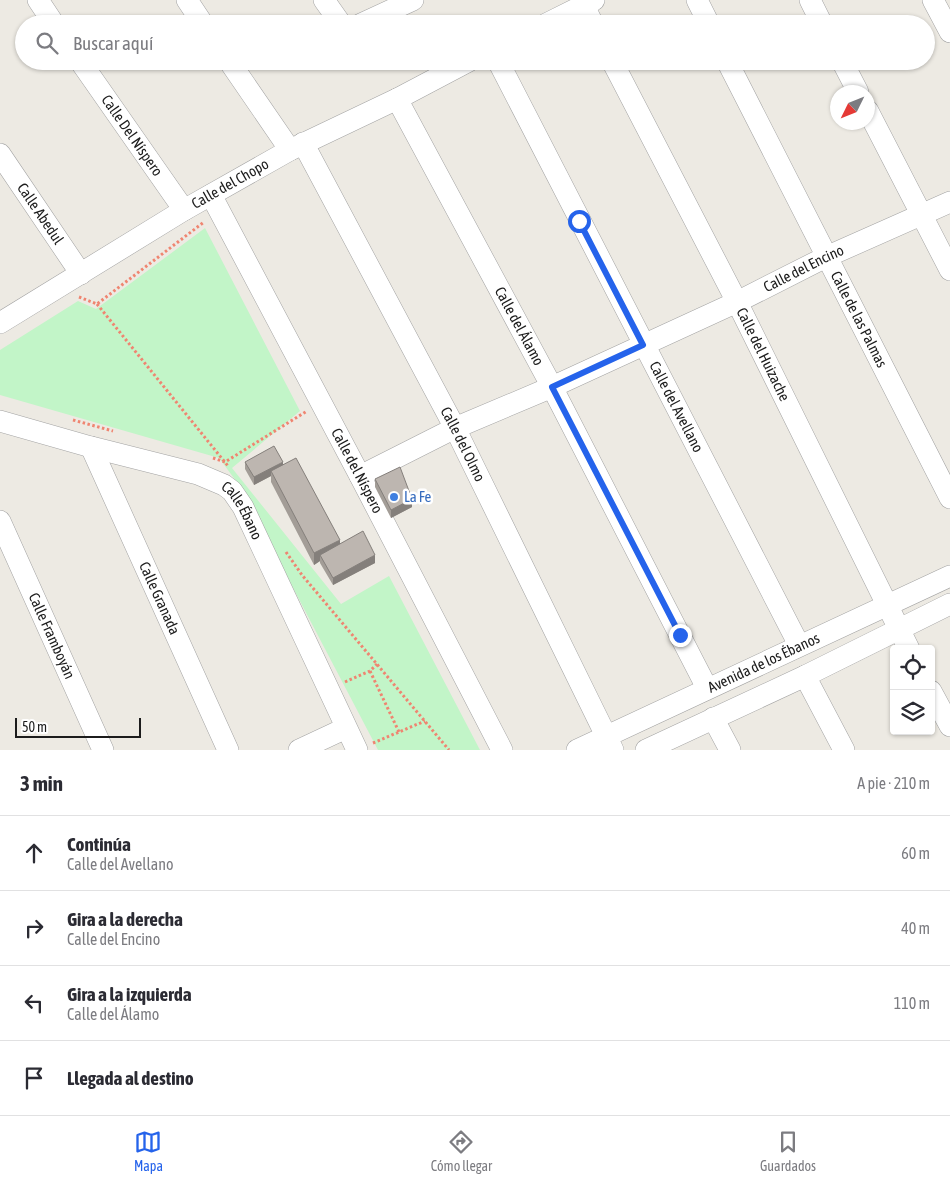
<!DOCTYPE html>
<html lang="es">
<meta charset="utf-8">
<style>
:root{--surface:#fff;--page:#f2f2f3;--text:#2b2b33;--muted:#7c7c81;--line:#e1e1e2;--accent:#2563eb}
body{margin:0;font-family:"Asap Condensed",sans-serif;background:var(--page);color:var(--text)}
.controls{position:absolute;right:15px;bottom:15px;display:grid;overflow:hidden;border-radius:5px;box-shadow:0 1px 4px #0004}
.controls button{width:45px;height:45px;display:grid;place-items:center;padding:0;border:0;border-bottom:1px solid var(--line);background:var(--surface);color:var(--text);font:25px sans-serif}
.compass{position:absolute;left:830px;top:85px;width:45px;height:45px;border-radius:50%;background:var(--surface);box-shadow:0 1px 4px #0004;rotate:227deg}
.scale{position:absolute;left:15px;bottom:12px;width:126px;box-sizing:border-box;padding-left:5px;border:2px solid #1c1c1c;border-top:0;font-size:14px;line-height:18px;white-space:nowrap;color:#1c1c1c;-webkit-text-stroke:4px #fff;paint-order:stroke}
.stop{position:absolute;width:15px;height:15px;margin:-11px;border:4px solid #2563eb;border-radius:50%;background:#fff}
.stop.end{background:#2563eb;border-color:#fff;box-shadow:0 1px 5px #0008}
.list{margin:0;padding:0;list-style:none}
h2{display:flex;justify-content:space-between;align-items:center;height:65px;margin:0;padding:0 20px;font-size:21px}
h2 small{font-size:16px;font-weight:400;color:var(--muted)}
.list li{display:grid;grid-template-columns:32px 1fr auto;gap:15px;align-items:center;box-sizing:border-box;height:75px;padding:0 20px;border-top:1px solid var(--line)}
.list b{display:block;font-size:19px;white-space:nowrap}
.list p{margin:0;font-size:16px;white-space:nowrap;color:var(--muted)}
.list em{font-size:16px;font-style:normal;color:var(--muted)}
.icon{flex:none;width:28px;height:28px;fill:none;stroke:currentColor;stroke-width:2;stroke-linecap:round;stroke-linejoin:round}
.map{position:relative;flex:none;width:950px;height:750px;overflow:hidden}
.search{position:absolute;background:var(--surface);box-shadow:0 1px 4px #0004;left:15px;right:15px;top:15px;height:55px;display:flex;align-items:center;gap:12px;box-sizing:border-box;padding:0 18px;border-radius:28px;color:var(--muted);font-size:19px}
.sheet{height:365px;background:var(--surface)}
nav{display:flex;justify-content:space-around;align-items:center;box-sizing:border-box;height:70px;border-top:1px solid var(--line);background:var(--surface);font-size:14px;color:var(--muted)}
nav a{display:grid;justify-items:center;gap:2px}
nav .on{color:var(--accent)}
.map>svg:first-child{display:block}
.park{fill:#c2f5c8}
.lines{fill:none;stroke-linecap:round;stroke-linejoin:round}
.minor-casing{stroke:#a3a3a3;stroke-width:22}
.path{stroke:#ef8571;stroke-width:3;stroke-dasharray:2.5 2.5;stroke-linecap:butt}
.minor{stroke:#fff;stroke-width:21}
.wall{fill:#a39d97}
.shaded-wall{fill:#847f7b}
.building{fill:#bdb6b0;stroke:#847f7b}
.route{stroke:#2563eb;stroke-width:6}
.shop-dot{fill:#3f7fe0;stroke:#fff;stroke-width:2}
.labels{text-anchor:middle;stroke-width:5;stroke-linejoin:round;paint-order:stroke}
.street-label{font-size:15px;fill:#1c1c1c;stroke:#fff}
.shop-label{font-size:15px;fill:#366cbe;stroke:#fff;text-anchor:start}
</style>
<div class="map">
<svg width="950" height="750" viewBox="0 0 950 750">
<rect width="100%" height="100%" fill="#edeae3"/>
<path class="park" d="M 205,228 L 300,411 L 232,468 L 341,604 L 389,576 L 480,750 L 378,750 L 239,485 L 219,458 L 0,395 L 0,350 L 78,301 L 96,309 Z"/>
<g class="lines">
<g class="minor-casing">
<g id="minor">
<path d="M 38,0 L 54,24"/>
<path d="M 187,0 L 203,24"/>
<path d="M 324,0 L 341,24"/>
<path d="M 697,0 L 709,24"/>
<path d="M 810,0 L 822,24"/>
<path d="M 933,0 L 950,32"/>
<path d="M 584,6 L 593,24"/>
<path d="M 361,24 L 413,0"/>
<path d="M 546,24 L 594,0"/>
<path id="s1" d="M 80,61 L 184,210"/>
<path d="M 229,61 L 290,150"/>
<path id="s2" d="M 498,61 L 799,645"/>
<path id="s3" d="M 612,61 L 737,302 L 909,649"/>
<path id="s4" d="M 727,61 L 950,498"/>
<path d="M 842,61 L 858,92"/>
<path id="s5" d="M 397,99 L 552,387 L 707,688"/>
<path d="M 868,111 L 950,270"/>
<path id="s6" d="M 303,143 L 455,428 L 613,750"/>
<path id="s7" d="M 0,154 L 81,274"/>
<path id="s8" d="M 211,195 L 360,476 L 502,750"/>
<path id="s9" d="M 0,323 L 184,210 L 290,150 L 397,99 L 469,61"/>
<path id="s10" d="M 0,421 L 91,447 L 198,474 L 224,485 L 232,491 L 243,507 L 357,750"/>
<path id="s11" d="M 91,447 L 228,750"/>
<path id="s12" d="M 360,476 L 455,428 L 552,387 L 737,302 L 826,257 L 950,202"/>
<path id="s13" d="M 0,521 L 103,750"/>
<path d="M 805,676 L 844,750"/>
<path d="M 931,691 L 950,726"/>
<path d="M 713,718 L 730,750"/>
<path d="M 299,750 L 346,728"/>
<path id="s14" d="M 577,750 L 950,576"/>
<path d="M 646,750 L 805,676 L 950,604"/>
</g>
</g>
<path class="path" d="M 79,297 L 97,304 L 204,222
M 97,304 L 228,466
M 73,420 L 113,431
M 213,458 L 225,462 L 307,411
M 286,552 L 302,575 L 449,750
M 370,671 L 399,732
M 345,682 L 370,671 L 377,664
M 373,743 L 425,721"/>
<use href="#minor" class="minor"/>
</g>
<path class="wall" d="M 245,462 L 283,465 L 340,544 L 375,563 L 333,585 L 320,563 L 320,561 L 314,565 L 271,482 L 271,476 L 254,485 L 245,469 Z
M 375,479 L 412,507 L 391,518 L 375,487 Z"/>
<path class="shaded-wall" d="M 283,462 L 283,470 L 271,471 L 271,476 L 254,485 L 254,477 Z
M 412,499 L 412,507 L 391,518 L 391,510 Z
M 340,540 L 340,551 L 320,555 L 320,561 L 314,565 L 314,553 Z
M 375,555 L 375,563 L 333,585 L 333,578 Z"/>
<path class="building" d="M 274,446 L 283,462 L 254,477 L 245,462 Z
M 296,458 L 340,540 L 314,553 L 271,471 Z
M 400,467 L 412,499 L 391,510 L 375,479 Z
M 363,531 L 375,555 L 333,578 L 320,555 Z"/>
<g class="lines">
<path class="route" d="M 579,221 L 643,345 L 552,387 L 680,635"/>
</g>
<circle class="shop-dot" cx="394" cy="497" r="5"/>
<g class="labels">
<g class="street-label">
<text dy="5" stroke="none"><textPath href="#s1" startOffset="91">Calle Del Níspero</textPath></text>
<text dy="5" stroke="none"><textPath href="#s9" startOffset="269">Calle del Chopo</textPath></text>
<text dy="5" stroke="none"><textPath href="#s7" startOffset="72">Calle Abedul</textPath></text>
<text dy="5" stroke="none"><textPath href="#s12" startOffset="490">Calle del Encino</textPath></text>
<text dy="5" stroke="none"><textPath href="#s4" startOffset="290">Calle de las Palmas</textPath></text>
<text dy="5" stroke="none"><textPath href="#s5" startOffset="258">Calle del Álamo</textPath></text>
<text dy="5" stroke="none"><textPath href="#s3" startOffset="330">Calle del Huizache</textPath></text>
<text dy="5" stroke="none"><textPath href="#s2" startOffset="389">Calle del Avellano</textPath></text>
<text dy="5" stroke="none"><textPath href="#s6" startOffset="341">Calle del Olmo</textPath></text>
<text dy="5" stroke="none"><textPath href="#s8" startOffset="312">Calle del Níspero</textPath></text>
<text dy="5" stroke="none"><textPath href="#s10" startOffset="265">Calle Ébano</textPath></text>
<text dy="5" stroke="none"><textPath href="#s11" startOffset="166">Calle Granada</textPath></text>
<text dy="5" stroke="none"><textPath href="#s13" startOffset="126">Calle Framboyán</textPath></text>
<text dy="5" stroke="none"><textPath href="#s14" startOffset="206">Avenida de los Ébanos</textPath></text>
</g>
<g class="shop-label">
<text x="404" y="502">La Fe</text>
</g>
</g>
</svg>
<div class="controls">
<button><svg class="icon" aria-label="locate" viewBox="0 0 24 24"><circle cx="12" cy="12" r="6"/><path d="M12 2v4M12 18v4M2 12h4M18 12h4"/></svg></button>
<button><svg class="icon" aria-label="layers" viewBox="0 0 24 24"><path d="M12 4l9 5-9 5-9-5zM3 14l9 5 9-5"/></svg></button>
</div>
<svg class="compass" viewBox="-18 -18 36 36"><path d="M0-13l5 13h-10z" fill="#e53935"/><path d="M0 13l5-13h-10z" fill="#7c7c81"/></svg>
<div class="scale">50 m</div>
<div class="stop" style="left:579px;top:221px"></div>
<div class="stop end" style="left:680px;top:635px"></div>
<div class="search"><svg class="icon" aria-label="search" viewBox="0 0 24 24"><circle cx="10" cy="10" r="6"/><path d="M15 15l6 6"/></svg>Buscar aquí</div>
</div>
<section class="sheet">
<h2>3 min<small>A pie · 210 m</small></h2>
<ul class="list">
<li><svg class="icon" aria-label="ahead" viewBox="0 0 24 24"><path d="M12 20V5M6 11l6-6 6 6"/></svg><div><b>Continúa</b><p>Calle del Avellano</p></div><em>60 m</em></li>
<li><svg class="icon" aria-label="right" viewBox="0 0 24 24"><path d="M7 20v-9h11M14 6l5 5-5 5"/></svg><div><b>Gira a la derecha</b><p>Calle del Encino</p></div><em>40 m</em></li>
<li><svg class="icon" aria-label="left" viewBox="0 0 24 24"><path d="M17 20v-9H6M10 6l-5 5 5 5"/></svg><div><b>Gira a la izquierda</b><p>Calle del Álamo</p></div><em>110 m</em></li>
<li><svg class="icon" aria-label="arrive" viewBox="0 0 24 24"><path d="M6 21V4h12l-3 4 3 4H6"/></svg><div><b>Llegada al destino</b></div></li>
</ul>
</section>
<nav>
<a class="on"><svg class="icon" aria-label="map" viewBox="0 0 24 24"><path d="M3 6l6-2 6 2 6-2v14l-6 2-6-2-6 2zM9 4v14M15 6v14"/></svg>Mapa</a>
<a><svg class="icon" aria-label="directions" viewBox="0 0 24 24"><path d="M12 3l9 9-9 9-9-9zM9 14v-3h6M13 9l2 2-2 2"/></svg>Cómo llegar</a>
<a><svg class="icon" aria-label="saved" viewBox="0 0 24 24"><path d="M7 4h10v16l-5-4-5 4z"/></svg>Guardados</a>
</nav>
